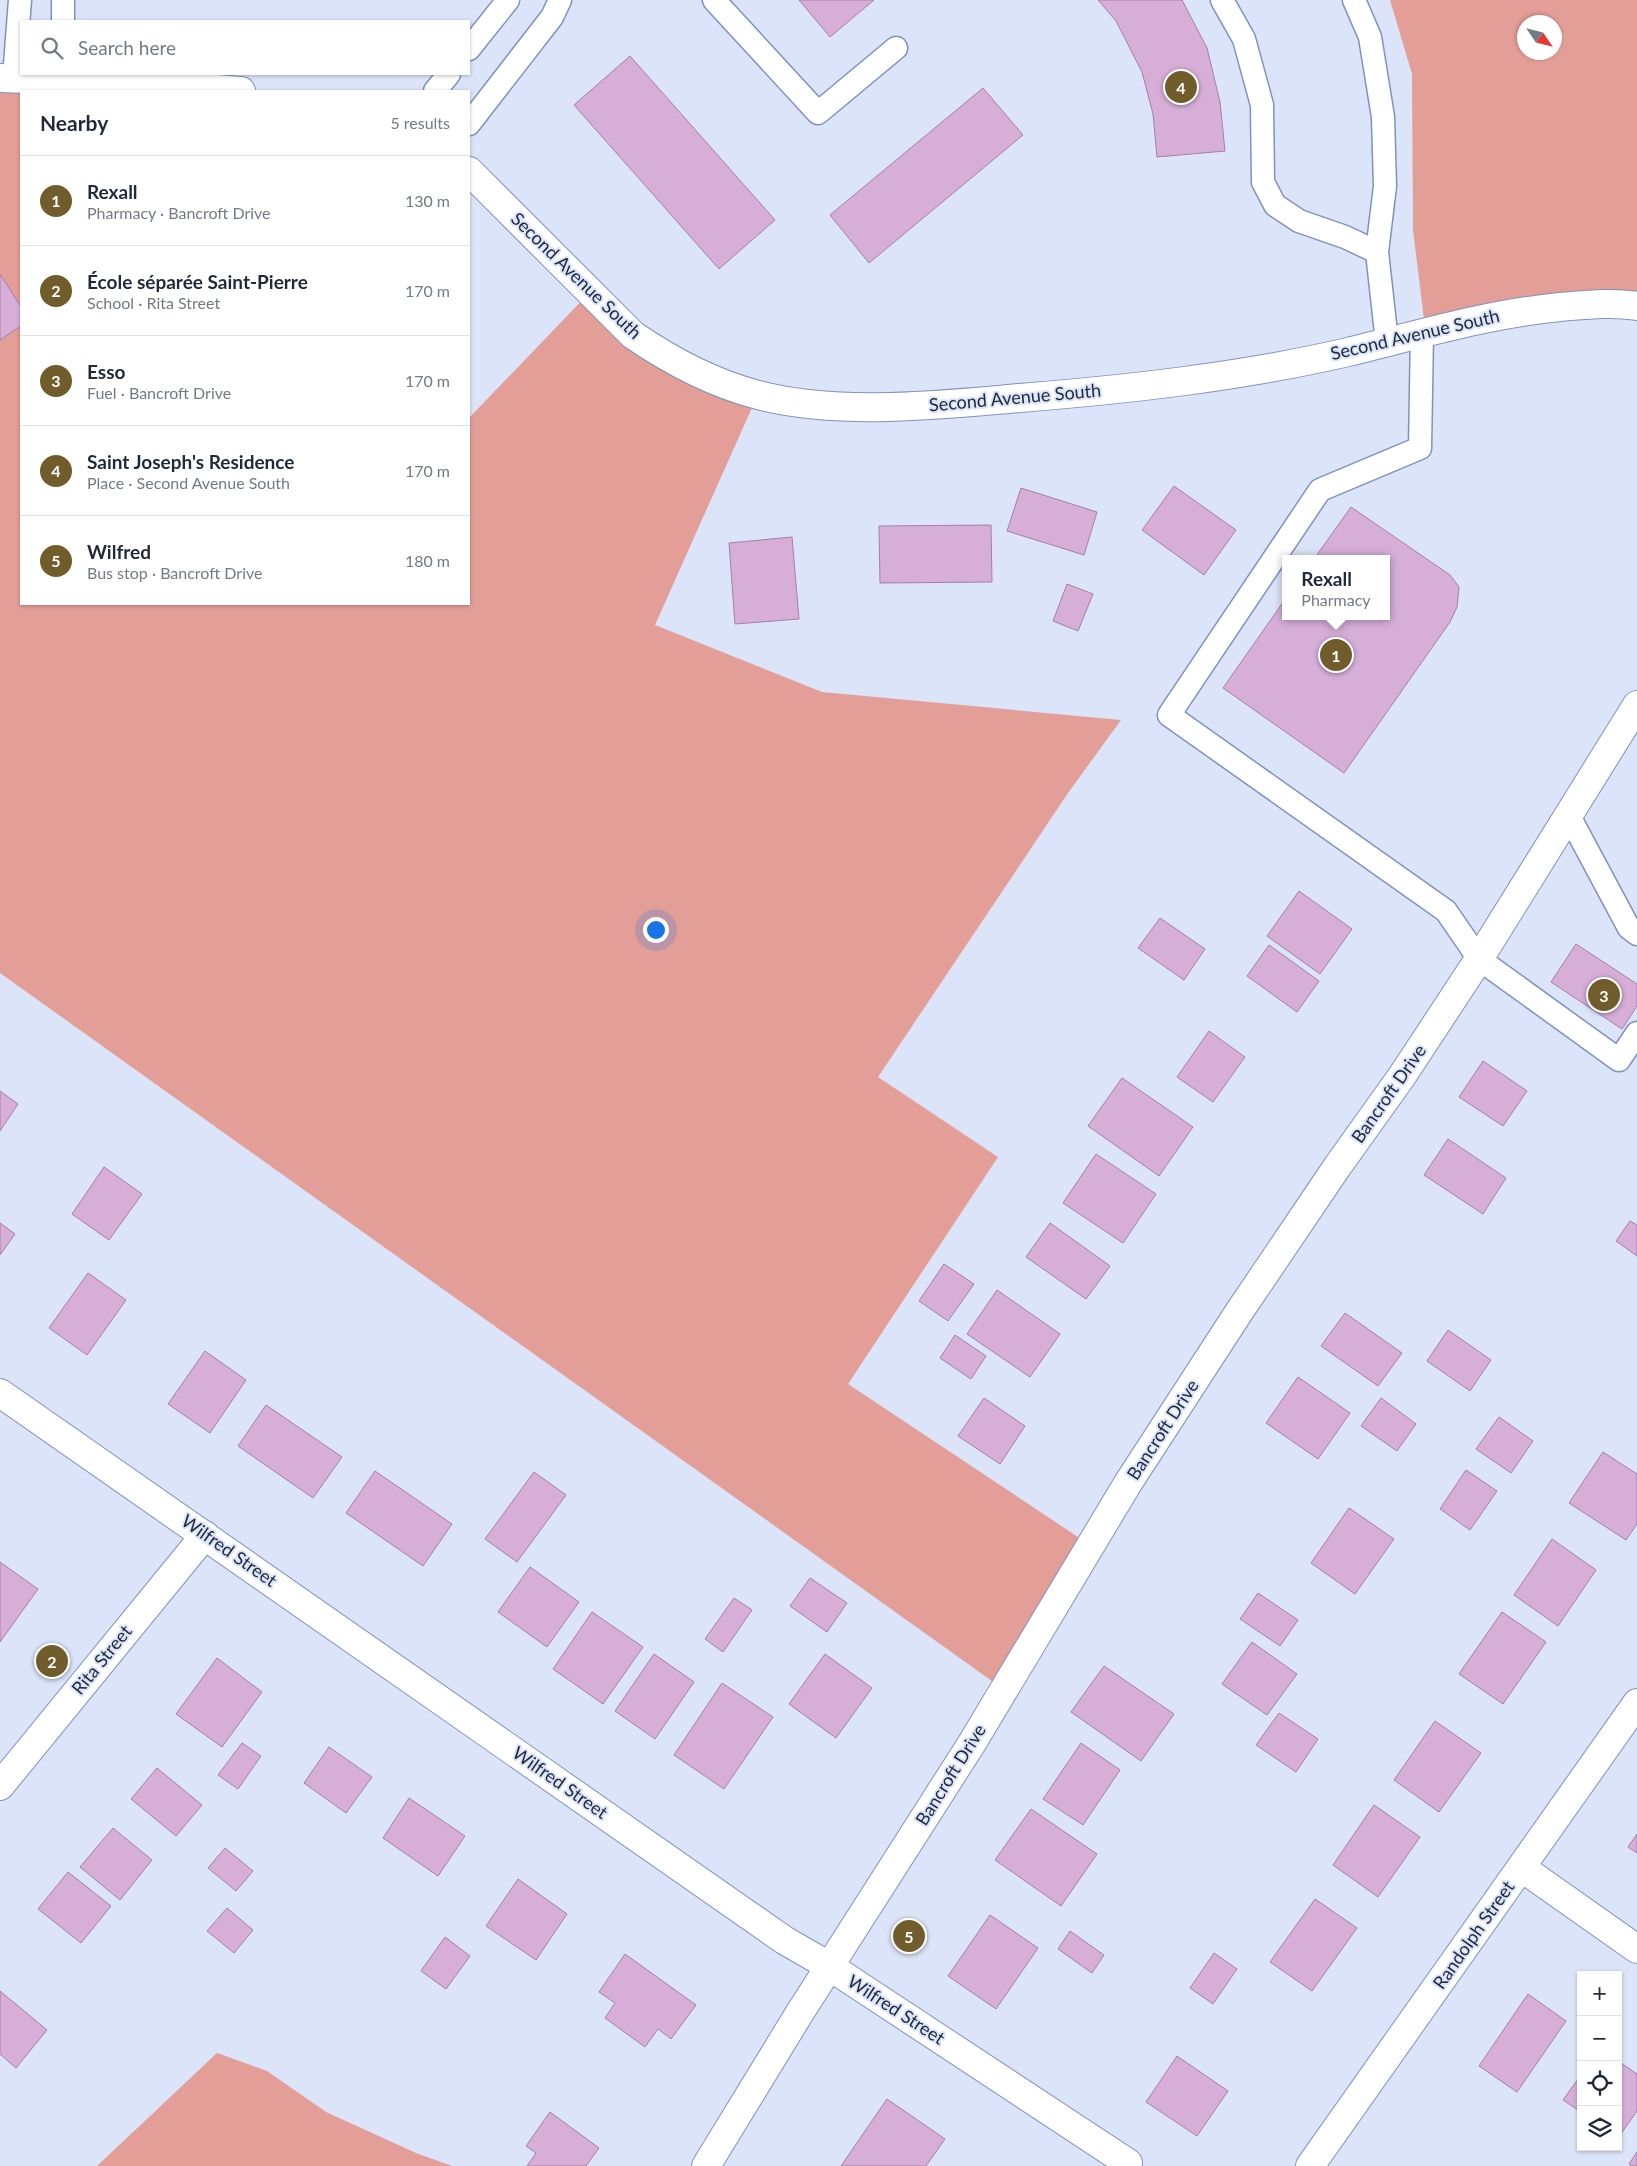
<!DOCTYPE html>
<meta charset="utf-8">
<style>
:root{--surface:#fff;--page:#f2f2f3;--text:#1f2937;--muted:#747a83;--line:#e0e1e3;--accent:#715c2b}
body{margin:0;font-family:Lato,sans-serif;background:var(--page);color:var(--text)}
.controls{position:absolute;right:15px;bottom:15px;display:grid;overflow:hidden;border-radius:0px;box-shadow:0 1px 4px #0004}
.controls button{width:45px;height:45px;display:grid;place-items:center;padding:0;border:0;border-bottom:1px solid var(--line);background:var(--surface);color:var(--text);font:25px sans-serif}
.compass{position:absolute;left:1517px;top:15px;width:45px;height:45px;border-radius:50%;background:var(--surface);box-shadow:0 1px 4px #0004;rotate:125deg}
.you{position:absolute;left:655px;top:929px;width:18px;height:18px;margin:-12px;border:4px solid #fff;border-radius:50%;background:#1a73e8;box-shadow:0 0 0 8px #1a73e833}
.badge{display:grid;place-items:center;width:32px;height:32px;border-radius:50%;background:var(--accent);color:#fff;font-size:16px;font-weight:700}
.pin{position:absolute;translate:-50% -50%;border:2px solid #fff;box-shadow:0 1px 5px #0006}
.popup{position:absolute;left:1282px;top:555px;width:108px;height:65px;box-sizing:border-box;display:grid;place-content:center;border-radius:0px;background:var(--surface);filter:drop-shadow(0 1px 4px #0005);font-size:16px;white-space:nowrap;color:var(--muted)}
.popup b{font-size:19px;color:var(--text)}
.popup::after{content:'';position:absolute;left:50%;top:100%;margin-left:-10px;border:10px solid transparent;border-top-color:var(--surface)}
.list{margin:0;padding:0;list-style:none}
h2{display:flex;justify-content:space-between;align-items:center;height:65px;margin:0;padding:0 20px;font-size:21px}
h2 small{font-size:16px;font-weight:400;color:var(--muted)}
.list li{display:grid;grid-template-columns:32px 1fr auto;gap:15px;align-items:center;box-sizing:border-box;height:90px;padding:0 20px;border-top:1px solid var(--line)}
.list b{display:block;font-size:19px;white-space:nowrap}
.list p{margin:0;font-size:16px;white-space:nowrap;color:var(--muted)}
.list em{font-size:16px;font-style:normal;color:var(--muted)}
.icon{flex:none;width:28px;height:28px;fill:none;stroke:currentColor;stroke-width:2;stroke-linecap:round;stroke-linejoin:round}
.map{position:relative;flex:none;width:1637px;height:2166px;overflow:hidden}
.search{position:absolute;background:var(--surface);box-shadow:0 1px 4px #0004;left:20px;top:20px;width:450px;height:55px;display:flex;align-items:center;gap:12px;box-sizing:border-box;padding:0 18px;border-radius:0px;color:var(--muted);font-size:19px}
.panel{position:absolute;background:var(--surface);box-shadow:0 1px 4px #0004;left:20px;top:90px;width:450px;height:515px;border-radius:0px}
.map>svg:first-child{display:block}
.green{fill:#e29e97;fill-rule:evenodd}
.building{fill:#d7aed8;stroke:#a57fa7}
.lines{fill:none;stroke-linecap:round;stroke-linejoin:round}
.service-casing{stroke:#7e93c0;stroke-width:25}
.minor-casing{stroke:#7e93c0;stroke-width:30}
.tertiary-casing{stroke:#7e93c0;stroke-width:30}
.secondary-casing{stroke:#7e93c0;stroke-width:30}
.service{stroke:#fff;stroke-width:22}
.minor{stroke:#fff;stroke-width:28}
.tertiary{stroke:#fff;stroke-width:28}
.secondary{stroke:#fff;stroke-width:28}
.labels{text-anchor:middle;stroke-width:4;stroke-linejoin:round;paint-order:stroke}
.street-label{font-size:18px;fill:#1f283a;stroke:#dbe4f8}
</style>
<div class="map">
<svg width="1637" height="2166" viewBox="0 0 1637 2166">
<rect width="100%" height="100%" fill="#dbe4f8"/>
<path class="green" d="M 1390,0 L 1637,0 L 1637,303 L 1424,319 L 1413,230 L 1412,74 ZM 1524,22 L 1554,22 L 1554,52 L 1524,52 Z
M 0,75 L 238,88 L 260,91 L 21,91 L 21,604 L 469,604 L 469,418 L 592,290 L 635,332 L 759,392 L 655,625 L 822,692 L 1121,720 L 1068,793 L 878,1077 L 998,1157 L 848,1384 L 1093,1547 L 1006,1691 L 0,973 Z
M 217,2053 L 267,2071 L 326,2112 L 416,2153 L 452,2166 L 97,2166 Z"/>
<path class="building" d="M 799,0 L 874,0 L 830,37 Z
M 1098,0 L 1182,0 L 1207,48 L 1220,102 L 1225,151 L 1157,157 L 1153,114 L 1142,72 L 1116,21 Z
M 630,56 L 775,220 L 719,269 L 574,105 Z
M 983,88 L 1023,135 L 869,263 L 830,215 Z
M 0,274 L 21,307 L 21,326 L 0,340 Z
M 1174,486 L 1236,530 L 1204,575 L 1142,530 Z
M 1021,488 L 1097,512 L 1084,555 L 1007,531 Z
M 1351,507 L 1450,575 L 1459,587 L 1457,607 L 1450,622 L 1344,773 L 1223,688 L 1286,598 L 1286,616 L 1386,616 L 1386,559 L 1314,559 Z
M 991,525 L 992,582 L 880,583 L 879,526 Z
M 792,537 L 799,619 L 735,624 L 729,543 Z
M 1067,584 L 1093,594 L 1078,631 L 1053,621 Z
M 1299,891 L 1352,929 L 1320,974 L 1267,936 Z
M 1160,918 L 1205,949 L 1184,980 L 1138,948 Z
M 1576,944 L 1637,984 L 1637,1006 L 1622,1029 L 1551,982 Z
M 1269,945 L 1319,981 L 1297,1012 L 1247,976 Z
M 1209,1031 L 1245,1057 L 1213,1102 L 1177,1077 Z
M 1483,1061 L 1527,1091 L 1503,1126 L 1459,1097 Z
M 1122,1078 L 1193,1127 L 1159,1176 L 1088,1126 Z
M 0,1091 L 18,1104 L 0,1131 Z
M 1448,1139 L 1506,1178 L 1483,1214 L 1424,1175 Z
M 1096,1154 L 1156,1194 L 1123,1243 L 1063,1203 Z
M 104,1167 L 142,1194 L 109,1240 L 72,1214 Z
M 1630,1221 L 1637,1225 L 1637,1256 L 1616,1241 Z
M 0,1223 L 15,1234 L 0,1255 Z
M 1050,1223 L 1110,1266 L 1086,1299 L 1026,1257 Z
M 944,1264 L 974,1284 L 948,1321 L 919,1301 Z
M 88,1273 L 126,1300 L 87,1355 L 49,1328 Z
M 997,1290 L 1060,1334 L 1030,1377 L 967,1334 Z
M 1345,1313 L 1402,1353 L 1378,1386 L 1321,1346 Z
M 1448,1330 L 1491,1360 L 1470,1391 L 1427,1361 Z
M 955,1335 L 986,1356 L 971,1379 L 940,1358 Z
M 205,1351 L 246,1380 L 210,1433 L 168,1404 Z
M 1298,1377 L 1350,1413 L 1318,1459 L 1266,1423 Z
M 984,1398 L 1025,1426 L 1000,1464 L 958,1436 Z
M 1381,1398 L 1416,1424 L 1397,1451 L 1361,1426 Z
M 266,1405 L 342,1457 L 313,1498 L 238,1446 Z
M 1499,1417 L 1533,1441 L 1511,1473 L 1476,1449 Z
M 1603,1452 L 1637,1474 L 1637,1524 L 1626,1540 L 1569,1503 Z
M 1466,1470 L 1497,1491 L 1470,1530 L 1440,1509 Z
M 375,1471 L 452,1524 L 423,1566 L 346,1513 Z
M 534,1472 L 566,1495 L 517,1562 L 485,1539 Z
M 1349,1508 L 1394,1539 L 1355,1594 L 1311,1563 Z
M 1552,1539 L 1596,1570 L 1558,1626 L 1514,1595 Z
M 0,1562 L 38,1589 L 0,1642 Z
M 530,1567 L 579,1602 L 547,1647 L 498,1612 Z
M 810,1578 L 847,1603 L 827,1632 L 790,1606 Z
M 1258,1593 L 1298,1620 L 1280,1646 L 1240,1619 Z
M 734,1598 L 752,1610 L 723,1652 L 705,1639 Z
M 592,1612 L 643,1647 L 603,1704 L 553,1669 Z
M 1502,1612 L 1546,1642 L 1503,1704 L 1459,1674 Z
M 1252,1642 L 1297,1674 L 1267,1715 L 1222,1684 Z
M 654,1654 L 694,1682 L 655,1739 L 615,1711 Z
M 825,1654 L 872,1688 L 836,1738 L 789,1704 Z
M 217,1658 L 262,1692 L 222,1747 L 176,1714 Z
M 1104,1666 L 1174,1714 L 1141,1761 L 1071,1712 Z
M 722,1683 L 773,1717 L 724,1789 L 674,1755 Z
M 1279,1713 L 1318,1739 L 1296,1772 L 1256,1745 Z
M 1435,1721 L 1481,1753 L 1439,1812 L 1394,1780 Z
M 242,1743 L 261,1756 L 238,1789 L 218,1775 Z
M 1081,1743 L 1120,1770 L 1083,1825 L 1043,1799 Z
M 329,1747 L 372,1777 L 346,1813 L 304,1783 Z
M 157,1768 L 202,1805 L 176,1836 L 131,1799 Z
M 409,1798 L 465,1836 L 438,1876 L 383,1838 Z
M 1374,1805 L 1420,1837 L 1378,1897 L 1333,1865 Z
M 1031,1809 L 1097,1854 L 1061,1906 L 995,1860 Z
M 113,1828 L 152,1860 L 120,1900 L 80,1867 Z
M 1637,1834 L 1637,1853 L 1628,1847 Z
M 225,1848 L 253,1871 L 236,1891 L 208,1868 Z
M 68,1872 L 111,1906 L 81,1943 L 38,1909 Z
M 518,1879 L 567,1914 L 536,1960 L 486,1926 Z
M 1315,1899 L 1357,1928 L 1312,1991 L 1270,1962 Z
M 227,1908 L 253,1930 L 234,1953 L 207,1931 Z
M 990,1915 L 1038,1948 L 996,2009 L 948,1976 Z
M 1070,1931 L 1104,1955 L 1092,1973 L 1058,1949 Z
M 445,1937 L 470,1956 L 446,1989 L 421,1971 Z
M 1214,1953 L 1237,1969 L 1213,2004 L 1190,1988 Z
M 625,1954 L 696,2005 L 671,2039 L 658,2029 L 645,2047 L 605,2018 L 615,2003 L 599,1992 Z
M 0,1991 L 47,2030 L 16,2068 L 0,2054 Z
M 1528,1994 L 1566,2021 L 1517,2092 L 1479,2066 Z
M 1177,2056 L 1228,2091 L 1197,2136 L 1146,2102 Z
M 1618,2061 L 1637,2074 L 1637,2111 L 1618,2138 Z
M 1581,2075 L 1581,2112 L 1563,2100 Z
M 887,2099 L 945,2139 L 926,2166 L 841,2166 Z
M 550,2112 L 599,2148 L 586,2166 L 527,2166 L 536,2153 L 526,2146 Z
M 1637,2152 L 1637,2166 L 1631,2166 L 1629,2164 Z"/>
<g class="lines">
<g class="service-casing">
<path id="service" d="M 63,0 L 63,21
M 714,0 L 818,113 L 896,48
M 1222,0 L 1244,39 L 1262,105 L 1263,182 L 1275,205 L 1299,221 L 1345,237 L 1377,252
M 1354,0 L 1370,37 L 1383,117 L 1385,186 L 1377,252 L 1387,342
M 469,49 L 508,0
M 14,77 L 20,0
M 435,91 L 449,74
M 469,124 L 552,17 L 560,0
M 1422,333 L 1420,448 L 1320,490 L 1169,715 L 1446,911 L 1479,959 L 1619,1060 L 1637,1033
M 1569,816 L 1629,928 L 1637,934"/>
</g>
<g class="minor-casing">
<path id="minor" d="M 0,1393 L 784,1940 L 829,1966 L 1128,2163
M 0,1786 L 205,1535
M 1522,1868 L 1637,1949
M 1310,2166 L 1637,1703"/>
</g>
<g class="tertiary-casing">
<path id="tertiary" d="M 0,78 L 152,84 L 241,91
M 469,171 L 633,335 C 671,361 712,383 758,395 C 838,416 938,405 1020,398 C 1130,389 1240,377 1348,352 C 1418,335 1487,314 1560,307 C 1586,305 1611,302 1637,306"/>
</g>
<g class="secondary-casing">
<path id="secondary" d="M 706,2166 L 799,2014 L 972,1743 L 1128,1483 L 1239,1312 L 1337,1167 L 1402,1076 L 1479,959 L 1637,705"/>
</g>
<use href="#service" class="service"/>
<use href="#minor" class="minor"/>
<use href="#tertiary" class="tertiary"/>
<use href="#secondary" class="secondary"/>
</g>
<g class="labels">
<g class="street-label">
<text transform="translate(576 276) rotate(44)" y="6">Second Avenue South</text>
<text transform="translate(1415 335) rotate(-13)" y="6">Second Avenue South</text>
<text transform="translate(1015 398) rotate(-5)" y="6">Second Avenue South</text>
<text transform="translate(1389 1094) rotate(-55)" y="6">Bancroft Drive</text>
<text transform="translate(1163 1430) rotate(-57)" y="6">Bancroft Drive</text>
<text transform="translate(229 1551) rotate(35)" y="6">Wilfred Street</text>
<text transform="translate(102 1660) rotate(-51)" y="6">Rita Street</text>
<text transform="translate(951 1775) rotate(-58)" y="6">Bancroft Drive</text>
<text transform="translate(560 1783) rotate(35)" y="6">Wilfred Street</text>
<text transform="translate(1474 1935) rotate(-55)" y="6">Randolph Street</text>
<text transform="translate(896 2010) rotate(33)" y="6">Wilfred Street</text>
</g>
</g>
</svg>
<div class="controls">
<button>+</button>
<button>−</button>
<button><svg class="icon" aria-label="locate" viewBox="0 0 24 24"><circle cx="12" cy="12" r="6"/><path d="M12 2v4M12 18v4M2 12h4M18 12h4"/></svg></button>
<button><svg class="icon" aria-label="layers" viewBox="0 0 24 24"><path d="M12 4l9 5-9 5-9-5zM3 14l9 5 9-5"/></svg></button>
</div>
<svg class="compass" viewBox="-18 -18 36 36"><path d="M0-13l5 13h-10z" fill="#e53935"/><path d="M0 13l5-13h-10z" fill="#747a83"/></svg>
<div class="you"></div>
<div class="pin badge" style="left:1336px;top:655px">1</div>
<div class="popup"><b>Rexall</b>Pharmacy</div>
<div class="pin badge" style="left:52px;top:1661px">2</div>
<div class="pin badge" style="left:1604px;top:995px">3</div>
<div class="pin badge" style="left:1181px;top:87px">4</div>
<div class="pin badge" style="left:909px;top:1936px">5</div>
<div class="search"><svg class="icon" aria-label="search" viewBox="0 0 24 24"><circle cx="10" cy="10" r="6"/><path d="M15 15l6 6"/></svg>Search here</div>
<section class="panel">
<h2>Nearby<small>5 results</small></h2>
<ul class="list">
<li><span class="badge">1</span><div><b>Rexall</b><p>Pharmacy · Bancroft Drive</p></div><em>130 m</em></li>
<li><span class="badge">2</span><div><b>École séparée Saint-Pierre</b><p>School · Rita Street</p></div><em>170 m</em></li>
<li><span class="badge">3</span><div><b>Esso</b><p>Fuel · Bancroft Drive</p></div><em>170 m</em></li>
<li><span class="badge">4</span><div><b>Saint Joseph's Residence</b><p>Place · Second Avenue South</p></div><em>170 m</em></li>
<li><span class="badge">5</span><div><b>Wilfred</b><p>Bus stop · Bancroft Drive</p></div><em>180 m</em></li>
</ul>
</section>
</div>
